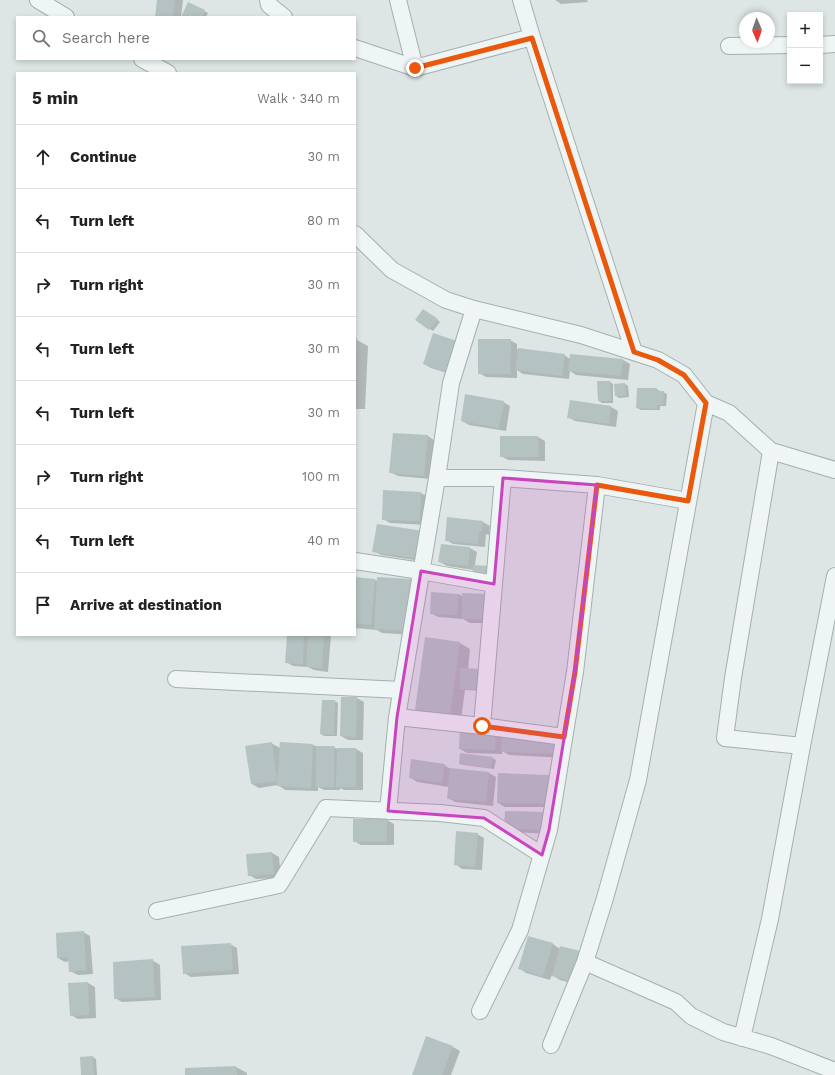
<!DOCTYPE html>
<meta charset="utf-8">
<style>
:root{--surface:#fff;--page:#f2f2f2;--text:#222;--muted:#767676;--line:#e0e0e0}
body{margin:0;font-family:"Work Sans",sans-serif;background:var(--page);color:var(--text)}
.controls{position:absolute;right:12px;top:12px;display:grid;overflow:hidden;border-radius:0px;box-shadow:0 2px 6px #0003}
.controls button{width:36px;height:36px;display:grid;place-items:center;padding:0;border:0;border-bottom:1px solid var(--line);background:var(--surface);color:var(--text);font:20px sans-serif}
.compass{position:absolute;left:739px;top:12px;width:36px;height:36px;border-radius:50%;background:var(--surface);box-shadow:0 2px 6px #0003;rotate:178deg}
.stop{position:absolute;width:12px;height:12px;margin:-9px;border:3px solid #ea580c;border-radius:50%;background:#fff}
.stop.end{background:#ea580c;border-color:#fff;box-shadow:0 1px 4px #0008}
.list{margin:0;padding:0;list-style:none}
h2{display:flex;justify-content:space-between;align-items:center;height:52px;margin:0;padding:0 16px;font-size:17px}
h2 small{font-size:13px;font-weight:400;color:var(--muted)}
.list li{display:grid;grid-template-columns:26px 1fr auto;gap:12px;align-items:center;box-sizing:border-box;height:64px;padding:0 16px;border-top:1px solid var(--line)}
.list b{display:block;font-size:15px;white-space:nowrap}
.list em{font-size:13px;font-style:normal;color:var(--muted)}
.icon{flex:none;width:22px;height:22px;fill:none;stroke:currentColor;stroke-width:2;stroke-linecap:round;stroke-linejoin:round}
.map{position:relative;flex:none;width:835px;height:1075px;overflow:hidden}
.search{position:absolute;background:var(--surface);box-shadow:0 2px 6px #0003;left:16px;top:16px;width:340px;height:44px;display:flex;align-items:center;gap:10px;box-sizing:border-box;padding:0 14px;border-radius:0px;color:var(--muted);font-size:15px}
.panel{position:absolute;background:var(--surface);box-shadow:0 2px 6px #0003;left:16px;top:72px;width:340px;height:564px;border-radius:0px}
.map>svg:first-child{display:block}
.shadow{fill:#0003}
.building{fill:#b4c3c1}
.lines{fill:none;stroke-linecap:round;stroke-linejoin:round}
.street-casing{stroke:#a3b0ae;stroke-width:18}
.street{stroke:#eff5f4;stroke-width:16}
.route{stroke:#ea580c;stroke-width:5}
.marked{fill:#c944bf;fill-opacity:0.2;stroke:#c944bf;stroke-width:3;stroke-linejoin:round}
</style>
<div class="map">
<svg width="835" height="1075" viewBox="0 0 835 1075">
<rect width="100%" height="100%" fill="#dde6e5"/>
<path class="shadow" d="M 158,0 L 183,0 L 181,17 L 156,17 Z
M 555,0 L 587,0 L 588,2 L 561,4 Z
M 188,3 L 208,13 L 206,17 L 182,17 Z
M 427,312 L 440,322 L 433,331 L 417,320 Z
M 434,334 L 454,375 L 431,368 L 424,364 Z
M 355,339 L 368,346 L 365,409 L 355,409 Z
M 510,340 L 517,344 L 517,349 L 564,355 L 570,359 L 623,360 L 630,364 L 628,380 L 576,375 L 570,371 L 569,379 L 523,374 L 517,370 L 517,378 L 486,377 L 479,373 Z
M 610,382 L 613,384 L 613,403 L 602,403 L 599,401 Z
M 625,384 L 628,386 L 629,397 L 619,398 L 616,396 L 615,385 Z
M 656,389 L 667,394 L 666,406 L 660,406 L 660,410 L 641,410 L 637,408 Z
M 571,401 L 611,407 L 618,411 L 616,427 L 575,421 L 568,417 Z
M 503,402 L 510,406 L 506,431 L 469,425 L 462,421 Z
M 428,436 L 435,441 L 431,479 L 398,476 L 390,472 Z
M 501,437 L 538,437 L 545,441 L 545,461 L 508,460 L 501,456 Z
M 384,491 L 421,493 L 428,497 L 427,525 L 390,523 L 383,519 Z
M 483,522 L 490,526 L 489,535 L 486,534 L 485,547 L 453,544 L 446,540 Z
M 377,525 L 427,562 L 381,555 L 374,551 Z
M 470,548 L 477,552 L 474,570 L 447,566 L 440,562 Z
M 355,578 L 375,580 L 378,581 L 378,578 L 411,580 L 418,584 L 415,635 L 382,633 L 377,630 L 355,628 Z
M 459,594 L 463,597 L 496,623 L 470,623 L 463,619 L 438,617 L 431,613 Z
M 288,635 L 331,635 L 328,672 L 314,670 L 308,667 L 293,666 L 286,662 Z
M 460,643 L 470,649 L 468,670 L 485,691 L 465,690 L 461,720 L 427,715 L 416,709 Z
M 357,698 L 364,702 L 363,740 L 348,740 L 341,736 Z
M 323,701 L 335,701 L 338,703 L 337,736 L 324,736 L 321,734 Z
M 461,729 L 558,740 L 565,758 L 509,755 L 502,751 L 502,754 L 467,753 L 460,749 Z
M 271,743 L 280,748 L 280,743 L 313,745 L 318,747 L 334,747 L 337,749 L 356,749 L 363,753 L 363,790 L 344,790 L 340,788 L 340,790 L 324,790 L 318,787 L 318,791 L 285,790 L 278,785 L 259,788 L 252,784 Z
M 492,758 L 496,760 L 494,769 L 463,765 L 460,763 Z
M 444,765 L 451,769 L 489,773 L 496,777 L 493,806 L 455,802 L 448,798 L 449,787 L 417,782 L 410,777 Z
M 548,776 L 555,780 L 555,807 L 505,807 L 498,803 Z
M 544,813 L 550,834 L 512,832 L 505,828 Z
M 354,820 L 387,820 L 394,824 L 394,845 L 361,845 L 354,841 Z
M 477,834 L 484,838 L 482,870 L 462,869 L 455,864 Z
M 272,853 L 279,857 L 281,878 L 256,879 L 249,875 Z
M 83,932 L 90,936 L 93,974 L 78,975 L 70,971 L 70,961 L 65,962 L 58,958 Z
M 529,937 L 553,944 L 560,949 L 580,952 L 587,956 L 579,985 L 560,980 L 552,975 L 550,980 L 526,973 L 519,968 Z
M 230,944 L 237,948 L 239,974 L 191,977 L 184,973 Z
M 152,960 L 160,965 L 161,1000 L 122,1002 L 115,998 Z
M 88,983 L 95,987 L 96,1018 L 78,1019 L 71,1015 Z
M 426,1038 L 453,1047 L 460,1051 L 451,1075 L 413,1075 Z
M 93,1057 L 96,1059 L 97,1075 L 82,1075 Z
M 236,1067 L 247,1073 L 247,1075 L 186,1075 Z"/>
<path class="building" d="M 157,0 L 175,0 L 173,17 L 155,17 Z
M 188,2 L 205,10 L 202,17 L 181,17 Z
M 423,309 L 438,319 L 429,330 L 415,320 Z
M 433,333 L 457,341 L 447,372 L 423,364 Z
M 355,338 L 357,338 L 356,364 L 355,364 Z
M 478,339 L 511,339 L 510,374 L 478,374 Z
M 518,348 L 565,354 L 562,376 L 515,370 Z
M 570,354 L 623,359 L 621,376 L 568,371 Z
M 597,381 L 610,381 L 611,401 L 598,401 Z
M 625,383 L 626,396 L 615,396 L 614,384 Z
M 637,388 L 657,388 L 656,391 L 664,391 L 663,405 L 657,405 L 657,409 L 636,408 Z
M 465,394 L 504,401 L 499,428 L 461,421 Z
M 570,400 L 611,406 L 609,424 L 567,418 Z
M 393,433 L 428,435 L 424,476 L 389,473 Z
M 500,436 L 538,436 L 539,457 L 500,457 Z
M 383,490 L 421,492 L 420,521 L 382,520 Z
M 447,517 L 483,521 L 482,531 L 479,531 L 478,544 L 445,541 Z
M 377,524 L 424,531 L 420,559 L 372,552 Z
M 441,544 L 470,547 L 468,566 L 438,562 Z
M 473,565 L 492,566 L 491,589 L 472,587 Z
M 355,577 L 375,579 L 371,625 L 355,623 Z
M 377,577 L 411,579 L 408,631 L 374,629 Z
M 431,592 L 459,594 L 457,615 L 430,614 Z
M 462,593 L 489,594 L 489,619 L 462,619 Z
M 287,635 L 304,635 L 303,664 L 285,663 Z
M 308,635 L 324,635 L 322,668 L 306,667 Z
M 425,637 L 460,642 L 450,714 L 415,710 Z
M 460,668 L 482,669 L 482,690 L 460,689 Z
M 341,697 L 357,697 L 356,737 L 340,736 Z
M 322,700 L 335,700 L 334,735 L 320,734 Z
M 460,728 L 496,729 L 495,750 L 459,749 Z
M 502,736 L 559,739 L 558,754 L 501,752 Z
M 272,742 L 277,781 L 251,784 L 245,746 Z
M 280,742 L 313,744 L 311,788 L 277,786 Z
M 316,746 L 334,746 L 334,787 L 316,787 Z
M 337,748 L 356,748 L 356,787 L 336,787 Z
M 460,753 L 493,757 L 491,768 L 459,764 Z
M 411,759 L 445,764 L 442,783 L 409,778 Z
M 450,768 L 489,772 L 486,802 L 447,799 Z
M 498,773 L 549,775 L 548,804 L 497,803 Z
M 505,811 L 544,812 L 543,830 L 504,828 Z
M 353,819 L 387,819 L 387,842 L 353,842 Z
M 456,831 L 478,833 L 475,867 L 454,865 Z
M 272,852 L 274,874 L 248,876 L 246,854 Z
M 84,931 L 86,970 L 69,972 L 68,957 L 57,958 L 56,933 Z
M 528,936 L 553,943 L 543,977 L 518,969 Z
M 231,943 L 233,970 L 183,974 L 181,946 Z
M 560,946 L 580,951 L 572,982 L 552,976 Z
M 153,959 L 155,997 L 114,999 L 113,962 Z
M 88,982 L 89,1015 L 70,1016 L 68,983 Z
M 426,1036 L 453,1046 L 442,1075 L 412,1075 Z
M 93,1056 L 94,1075 L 81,1075 L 80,1057 Z
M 236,1066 L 237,1075 L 185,1075 L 185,1068 Z"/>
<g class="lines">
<g class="street-casing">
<path id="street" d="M 38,0 L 66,17
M 268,0 L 269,5 L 284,17
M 398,0 L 415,68 L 532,37
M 521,0 L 532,37 L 634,352
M 820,45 L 835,44
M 729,46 L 790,45
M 355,48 L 415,68
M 142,59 L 168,73
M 355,234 L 392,270 L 446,300 L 474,309 L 581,335 L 658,360 L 684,375 L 706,403 L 729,413 L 771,451 L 835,470
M 771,451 L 733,678 L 725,738 L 802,746 L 835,576
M 437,478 L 503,478
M 355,561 L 421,571 L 494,584
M 176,679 L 401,690
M 397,717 L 482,726
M 564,737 L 482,726 L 503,478 L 597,485
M 388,811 L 397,717 L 437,478 L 451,383 L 474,309
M 157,911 L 279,885 L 326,808 L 440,813 L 484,818 L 542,855
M 585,962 L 676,1002 L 691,1016 L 723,1032 L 771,1046 L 835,1071
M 480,1011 L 520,930 L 549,830 L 575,672 L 597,485 L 688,501
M 742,1038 L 770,919 L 802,746
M 551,1045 L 585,962 L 605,898 L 638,780 L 706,403"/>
</g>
<use href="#street" class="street"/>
</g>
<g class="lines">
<path class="route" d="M 415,68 L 532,38 L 634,352 L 658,360 L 684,375 L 706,403 L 688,501 L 597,485 L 575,672 L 564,737 L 482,726"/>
</g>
<path class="marked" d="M 503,478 L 597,485 L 575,672 L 549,830 L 542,855 L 484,818 L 388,811 L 397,717 L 421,571 L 494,584 Z"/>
</svg>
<div class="controls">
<button>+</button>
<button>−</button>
</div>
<svg class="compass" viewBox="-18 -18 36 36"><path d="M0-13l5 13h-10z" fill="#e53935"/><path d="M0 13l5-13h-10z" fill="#767676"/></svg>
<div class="stop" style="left:482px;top:726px"></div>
<div class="stop end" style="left:415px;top:68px"></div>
<div class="search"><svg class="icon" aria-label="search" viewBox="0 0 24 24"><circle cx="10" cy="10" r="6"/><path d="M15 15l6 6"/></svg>Search here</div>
<section class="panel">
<h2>5 min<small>Walk · 340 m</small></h2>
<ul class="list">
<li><svg class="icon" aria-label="ahead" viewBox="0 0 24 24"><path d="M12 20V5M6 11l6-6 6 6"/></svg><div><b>Continue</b></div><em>30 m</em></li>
<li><svg class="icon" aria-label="left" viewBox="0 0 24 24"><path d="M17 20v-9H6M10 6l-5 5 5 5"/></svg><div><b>Turn left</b></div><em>80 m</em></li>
<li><svg class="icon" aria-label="right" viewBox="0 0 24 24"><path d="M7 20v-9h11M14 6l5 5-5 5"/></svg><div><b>Turn right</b></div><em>30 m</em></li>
<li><svg class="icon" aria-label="left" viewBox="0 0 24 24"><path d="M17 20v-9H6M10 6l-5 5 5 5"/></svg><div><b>Turn left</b></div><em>30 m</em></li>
<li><svg class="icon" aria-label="left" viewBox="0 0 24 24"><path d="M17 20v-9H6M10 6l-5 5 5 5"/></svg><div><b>Turn left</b></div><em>30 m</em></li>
<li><svg class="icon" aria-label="right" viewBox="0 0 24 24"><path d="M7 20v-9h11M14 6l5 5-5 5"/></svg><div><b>Turn right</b></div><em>100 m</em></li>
<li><svg class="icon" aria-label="left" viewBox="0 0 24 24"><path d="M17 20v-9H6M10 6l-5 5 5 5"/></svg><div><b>Turn left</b></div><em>40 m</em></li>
<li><svg class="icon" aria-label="arrive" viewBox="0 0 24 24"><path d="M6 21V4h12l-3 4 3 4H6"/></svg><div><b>Arrive at destination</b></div></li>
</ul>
</section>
</div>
